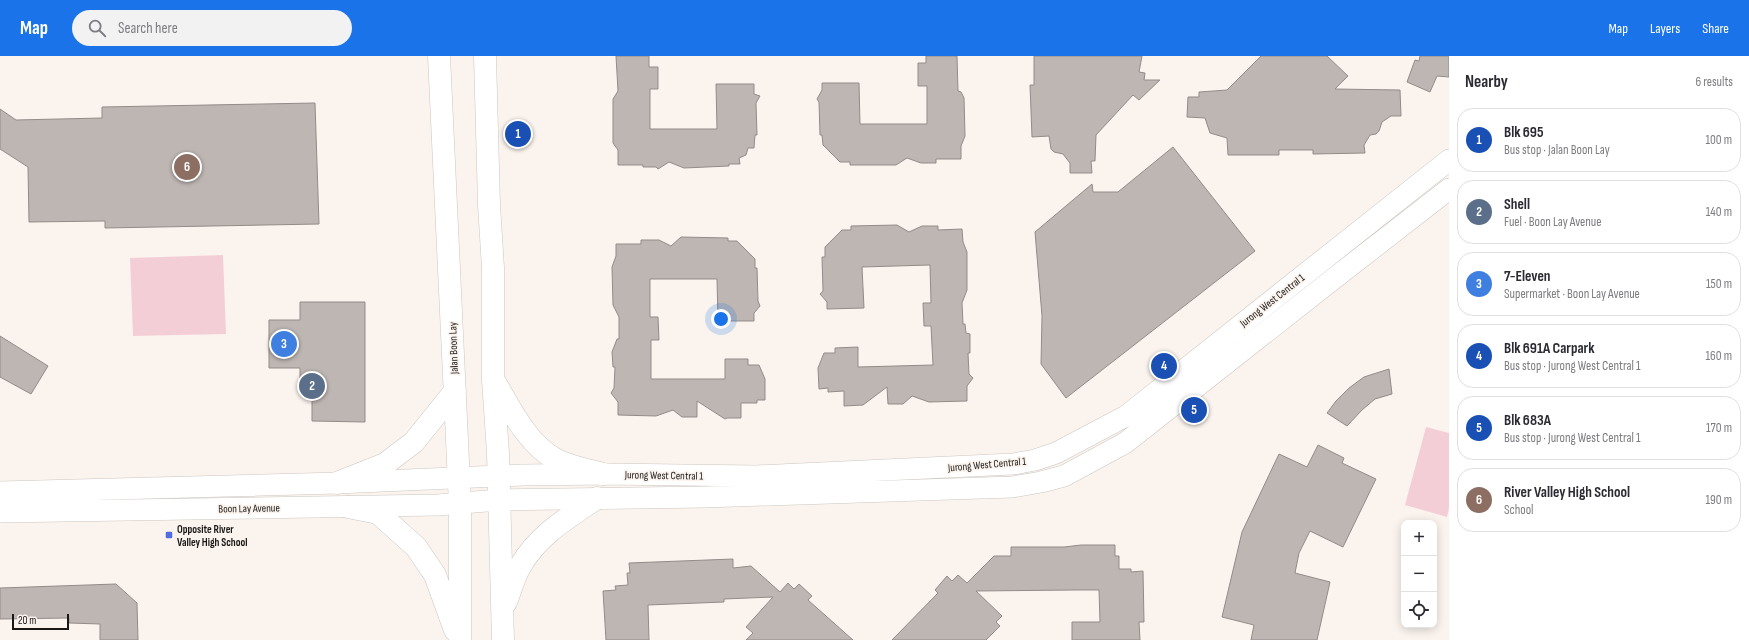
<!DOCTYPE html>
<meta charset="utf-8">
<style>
:root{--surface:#fff;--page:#f2f2f3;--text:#2b2b33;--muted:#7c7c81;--line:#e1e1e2;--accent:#1a73e8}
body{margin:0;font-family:"Sofia Sans Condensed",sans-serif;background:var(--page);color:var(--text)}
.controls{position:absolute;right:12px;bottom:12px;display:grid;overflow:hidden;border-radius:8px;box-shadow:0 2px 10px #0003}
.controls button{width:36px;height:36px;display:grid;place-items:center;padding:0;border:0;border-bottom:1px solid var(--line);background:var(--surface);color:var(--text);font:20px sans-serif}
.scale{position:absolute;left:12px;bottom:10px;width:57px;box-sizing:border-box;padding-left:4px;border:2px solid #1a1816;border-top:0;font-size:11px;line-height:14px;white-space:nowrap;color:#1a1816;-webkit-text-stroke:3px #fbf4ee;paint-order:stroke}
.you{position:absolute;left:721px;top:263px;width:14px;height:14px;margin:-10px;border:3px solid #fff;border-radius:50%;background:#1a73e8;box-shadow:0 0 0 6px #1a73e833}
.badge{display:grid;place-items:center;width:26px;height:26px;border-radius:50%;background:var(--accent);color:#fff;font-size:13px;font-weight:700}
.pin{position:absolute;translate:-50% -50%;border:2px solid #fff;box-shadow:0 1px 4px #0006}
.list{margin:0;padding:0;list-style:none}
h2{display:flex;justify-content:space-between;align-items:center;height:52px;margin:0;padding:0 16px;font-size:17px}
h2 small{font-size:13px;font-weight:400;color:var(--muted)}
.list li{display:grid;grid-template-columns:26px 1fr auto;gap:12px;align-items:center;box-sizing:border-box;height:64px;margin:0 8px 8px;padding:0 8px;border:1px solid var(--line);border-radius:16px}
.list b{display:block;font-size:15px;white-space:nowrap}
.list p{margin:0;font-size:13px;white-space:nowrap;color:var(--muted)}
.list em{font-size:13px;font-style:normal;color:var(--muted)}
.icon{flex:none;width:22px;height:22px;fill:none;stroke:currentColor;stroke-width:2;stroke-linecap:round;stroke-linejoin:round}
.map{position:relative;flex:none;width:1449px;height:584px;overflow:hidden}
header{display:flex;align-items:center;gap:24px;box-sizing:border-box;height:56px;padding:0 20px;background:var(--accent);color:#fff}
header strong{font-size:19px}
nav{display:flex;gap:22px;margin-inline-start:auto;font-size:14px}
.search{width:280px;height:36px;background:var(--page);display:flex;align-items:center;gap:10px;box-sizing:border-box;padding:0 14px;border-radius:22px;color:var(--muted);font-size:15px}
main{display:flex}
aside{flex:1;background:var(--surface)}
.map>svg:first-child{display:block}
.green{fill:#f4ced6}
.building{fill:#beb6b3;stroke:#938b89}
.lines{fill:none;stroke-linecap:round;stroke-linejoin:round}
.minor-casing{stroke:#ccc6c1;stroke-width:22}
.major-casing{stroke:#ccc6c1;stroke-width:23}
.minor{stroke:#fff;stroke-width:21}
.major{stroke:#fff;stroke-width:22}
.poi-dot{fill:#536ce2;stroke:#fbf4ee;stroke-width:1.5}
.labels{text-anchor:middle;stroke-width:3.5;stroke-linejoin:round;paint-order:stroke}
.street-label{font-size:11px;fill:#1a1816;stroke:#fbf4ee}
.poi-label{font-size:11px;font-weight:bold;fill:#1a1816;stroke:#fbf4ee;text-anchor:start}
</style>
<header>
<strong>Map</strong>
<div class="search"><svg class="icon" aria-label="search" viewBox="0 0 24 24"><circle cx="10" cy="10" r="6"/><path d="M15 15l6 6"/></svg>Search here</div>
<nav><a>Map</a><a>Layers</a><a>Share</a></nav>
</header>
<main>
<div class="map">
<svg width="1449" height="584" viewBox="0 0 1449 584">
<rect width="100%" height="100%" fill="#fbf4ee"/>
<path class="green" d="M 223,199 L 226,278 L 133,280 L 130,202 Z
M 1426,371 L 1449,377 L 1449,452 L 1447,461 L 1405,449 Z"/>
<path class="building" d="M 616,0 L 649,0 L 649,11 L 658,11 L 658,33 L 650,33 L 650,73 L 717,73 L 716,28 L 754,28 L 754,38 L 760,40 L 756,47 L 757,79 L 755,79 L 754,92 L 748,92 L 746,99 L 739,102 L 740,108 L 729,108 L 729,110 L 684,112 L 669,106 L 658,113 L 656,111 L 643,111 L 643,109 L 618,109 L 618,94 L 613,87 L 613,43 L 618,35 Z
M 926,0 L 957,0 L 958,35 L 961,36 L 964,42 L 965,80 L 961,90 L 961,103 L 936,103 L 936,107 L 921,107 L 907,102 L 896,109 L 850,109 L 850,106 L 840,106 L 823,89 L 822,79 L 820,79 L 819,46 L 817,43 L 822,34 L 822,27 L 859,27 L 860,68 L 927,68 L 927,30 L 918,30 L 918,7 L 926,7 Z
M 1034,0 L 1142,0 L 1139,16 L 1145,17 L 1144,24 L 1160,24 L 1139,44 L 1133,39 L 1096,79 L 1095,105 L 1091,105 L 1092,117 L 1070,117 L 1070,107 L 1063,98 L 1054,96 L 1051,93 L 1049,80 L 1032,81 L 1030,29 L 1034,29 Z
M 1261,0 L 1327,0 L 1348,20 L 1335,33 L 1400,34 L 1401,60 L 1391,60 L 1382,66 L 1379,75 L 1376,78 L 1370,79 L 1364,89 L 1365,97 L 1313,98 L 1313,94 L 1279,94 L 1279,99 L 1228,99 L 1227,82 L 1210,77 L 1205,62 L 1187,61 L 1188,41 L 1199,41 L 1199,36 L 1227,34 Z
M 1420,0 L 1449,0 L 1449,21 L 1437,20 L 1430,36 L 1407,26 L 1415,4 L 1419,5 Z
M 315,47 L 319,168 L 105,172 L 105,165 L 29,166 L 28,111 L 0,93 L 0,53 L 16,64 L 102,62 L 102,51 Z
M 1173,91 L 1255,195 L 1066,342 L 1041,308 L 1042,260 L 1035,176 L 1092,128 L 1093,136 L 1118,136 Z
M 897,169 L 909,176 L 922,170 L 938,170 L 938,174 L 962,173 L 963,186 L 967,196 L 967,234 L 962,247 L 963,268 L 965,268 L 966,277 L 970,278 L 970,297 L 968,297 L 969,318 L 973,322 L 967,330 L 967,345 L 929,346 L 912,340 L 903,348 L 888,348 L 887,331 L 863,349 L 844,350 L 844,335 L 828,336 L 828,332 L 819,333 L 818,312 L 824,297 L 835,297 L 835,292 L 858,291 L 858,311 L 933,309 L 931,270 L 924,270 L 923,247 L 931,247 L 930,209 L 862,211 L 864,252 L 827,253 L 827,246 L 820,238 L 823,235 L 822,201 L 825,201 L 825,191 L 842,174 L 851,174 L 851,170 Z
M 681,181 L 728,182 L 728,185 L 737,185 L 755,203 L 755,212 L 757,212 L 758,245 L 760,250 L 754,257 L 754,265 L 718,265 L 717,223 L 650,223 L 650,261 L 658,261 L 659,284 L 651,284 L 651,323 L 725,323 L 725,303 L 748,303 L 748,309 L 759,309 L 765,323 L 765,344 L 757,344 L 757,347 L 741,347 L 741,362 L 727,362 L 725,363 L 697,345 L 697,361 L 682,361 L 673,354 L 656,360 L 618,359 L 618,346 L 611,337 L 614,332 L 615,311 L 613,311 L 612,296 L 617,283 L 619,283 L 619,261 L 613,249 L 612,211 L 616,200 L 616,188 L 641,188 L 641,184 L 659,184 L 671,190 Z
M 300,246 L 365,246 L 365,366 L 312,365 L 312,328 L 300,328 L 300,312 L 269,312 L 269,264 L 300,264 Z
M 0,280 L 48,310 L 31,338 L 0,321 Z
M 1389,313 L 1392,338 L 1375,343 L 1362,354 L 1347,370 L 1327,357 L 1336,345 L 1349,332 L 1364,321 Z
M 1318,389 L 1344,402 L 1342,407 L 1376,423 L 1343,491 L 1310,475 L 1299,497 L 1295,517 L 1330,526 L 1317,584 L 1251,584 L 1254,569 L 1222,561 L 1242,476 L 1279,398 L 1307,411 Z
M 1081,489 L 1115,489 L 1115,500 L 1119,500 L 1119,513 L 1131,513 L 1131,516 L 1143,515 L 1144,566 L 1139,566 L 1140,584 L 1072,584 L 1072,566 L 1100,566 L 1099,534 L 1076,534 L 976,535 L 1002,560 L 996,566 L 1000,570 L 986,584 L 892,584 L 938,537 L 935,534 L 947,520 L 952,525 L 958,519 L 967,527 L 994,500 L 1011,500 L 1011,491 L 1064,491 Z
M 733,503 L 733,512 L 751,510 L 780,536 L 788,527 L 794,533 L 799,528 L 812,540 L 808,544 L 853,584 L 746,584 L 753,577 L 746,571 L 773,541 L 724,543 L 724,546 L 648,549 L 649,584 L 606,584 L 603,535 L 616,534 L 615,530 L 628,529 L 627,517 L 630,517 L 629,507 Z
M 116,528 L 137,547 L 138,584 L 100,584 L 100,568 L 69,567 L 69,562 L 0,563 L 0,532 Z"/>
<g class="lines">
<g class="minor-casing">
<path id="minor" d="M 0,436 L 337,427 L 523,419 L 608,418 L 756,420 L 1013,408 L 1035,404 L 1056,397 L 1126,360 L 1449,104
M 0,456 L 438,449 L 499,444 L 706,441 L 1012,431 L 1041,426 L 1064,420 L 1125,387 L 1332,224 L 1449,133"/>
</g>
<g class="major-casing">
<path id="major" d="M 439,0 L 460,448 L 460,584
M 485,0 L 489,149 L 493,212 L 493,324 L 498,397 L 503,584
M 496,328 C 511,354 528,388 555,403 C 568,410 588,414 603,418
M 337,427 L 385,408 L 414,386 L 455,335
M 348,451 L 378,457 L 416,491 L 435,519 L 455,574
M 506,546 C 511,534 514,520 521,509 C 538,479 569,461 597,442"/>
</g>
<use href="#minor" class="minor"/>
<use href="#major" class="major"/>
</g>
<rect class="poi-dot" x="165" y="475" width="8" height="8" rx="2"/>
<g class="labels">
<g class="street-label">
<text transform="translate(1272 244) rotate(-38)" y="4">Jurong West Central 1</text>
<text transform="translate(453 292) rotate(-92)" y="4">Jalan Boon Lay</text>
<text transform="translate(987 408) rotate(-5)" y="4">Jurong West Central 1</text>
<text transform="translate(664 419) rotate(1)" y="4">Jurong West Central 1</text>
<text transform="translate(249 452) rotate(-1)" y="4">Boon Lay Avenue</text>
</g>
<g class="poi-label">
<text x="177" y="477">Opposite River<tspan x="177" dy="13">Valley High School</tspan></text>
</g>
</g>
</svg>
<div class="controls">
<button>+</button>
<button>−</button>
<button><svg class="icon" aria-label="locate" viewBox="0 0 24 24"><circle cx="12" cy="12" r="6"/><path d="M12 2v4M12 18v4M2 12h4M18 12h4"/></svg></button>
</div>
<div class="scale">20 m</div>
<div class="you"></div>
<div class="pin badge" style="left:518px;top:78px;background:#1a4fb4">1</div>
<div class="pin badge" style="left:312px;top:330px;background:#5c6f8a">2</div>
<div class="pin badge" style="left:284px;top:288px;background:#3f7fe0">3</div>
<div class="pin badge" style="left:1164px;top:310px;background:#1a4fb4">4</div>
<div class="pin badge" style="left:1194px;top:354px;background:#1a4fb4">5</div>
<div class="pin badge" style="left:187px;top:111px;background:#8d6e63">6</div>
</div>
<aside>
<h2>Nearby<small>6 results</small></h2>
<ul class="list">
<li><span class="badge" style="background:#1a4fb4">1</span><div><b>Blk 695</b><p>Bus stop · Jalan Boon Lay</p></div><em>100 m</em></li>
<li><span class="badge" style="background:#5c6f8a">2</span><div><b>Shell</b><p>Fuel · Boon Lay Avenue</p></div><em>140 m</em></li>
<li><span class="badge" style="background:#3f7fe0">3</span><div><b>7-Eleven</b><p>Supermarket · Boon Lay Avenue</p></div><em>150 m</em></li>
<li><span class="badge" style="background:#1a4fb4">4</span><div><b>Blk 691A Carpark</b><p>Bus stop · Jurong West Central 1</p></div><em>160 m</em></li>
<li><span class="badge" style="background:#1a4fb4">5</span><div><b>Blk 683A</b><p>Bus stop · Jurong West Central 1</p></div><em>170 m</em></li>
<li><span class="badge" style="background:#8d6e63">6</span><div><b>River Valley High School</b><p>School</p></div><em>190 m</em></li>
</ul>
</aside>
</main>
